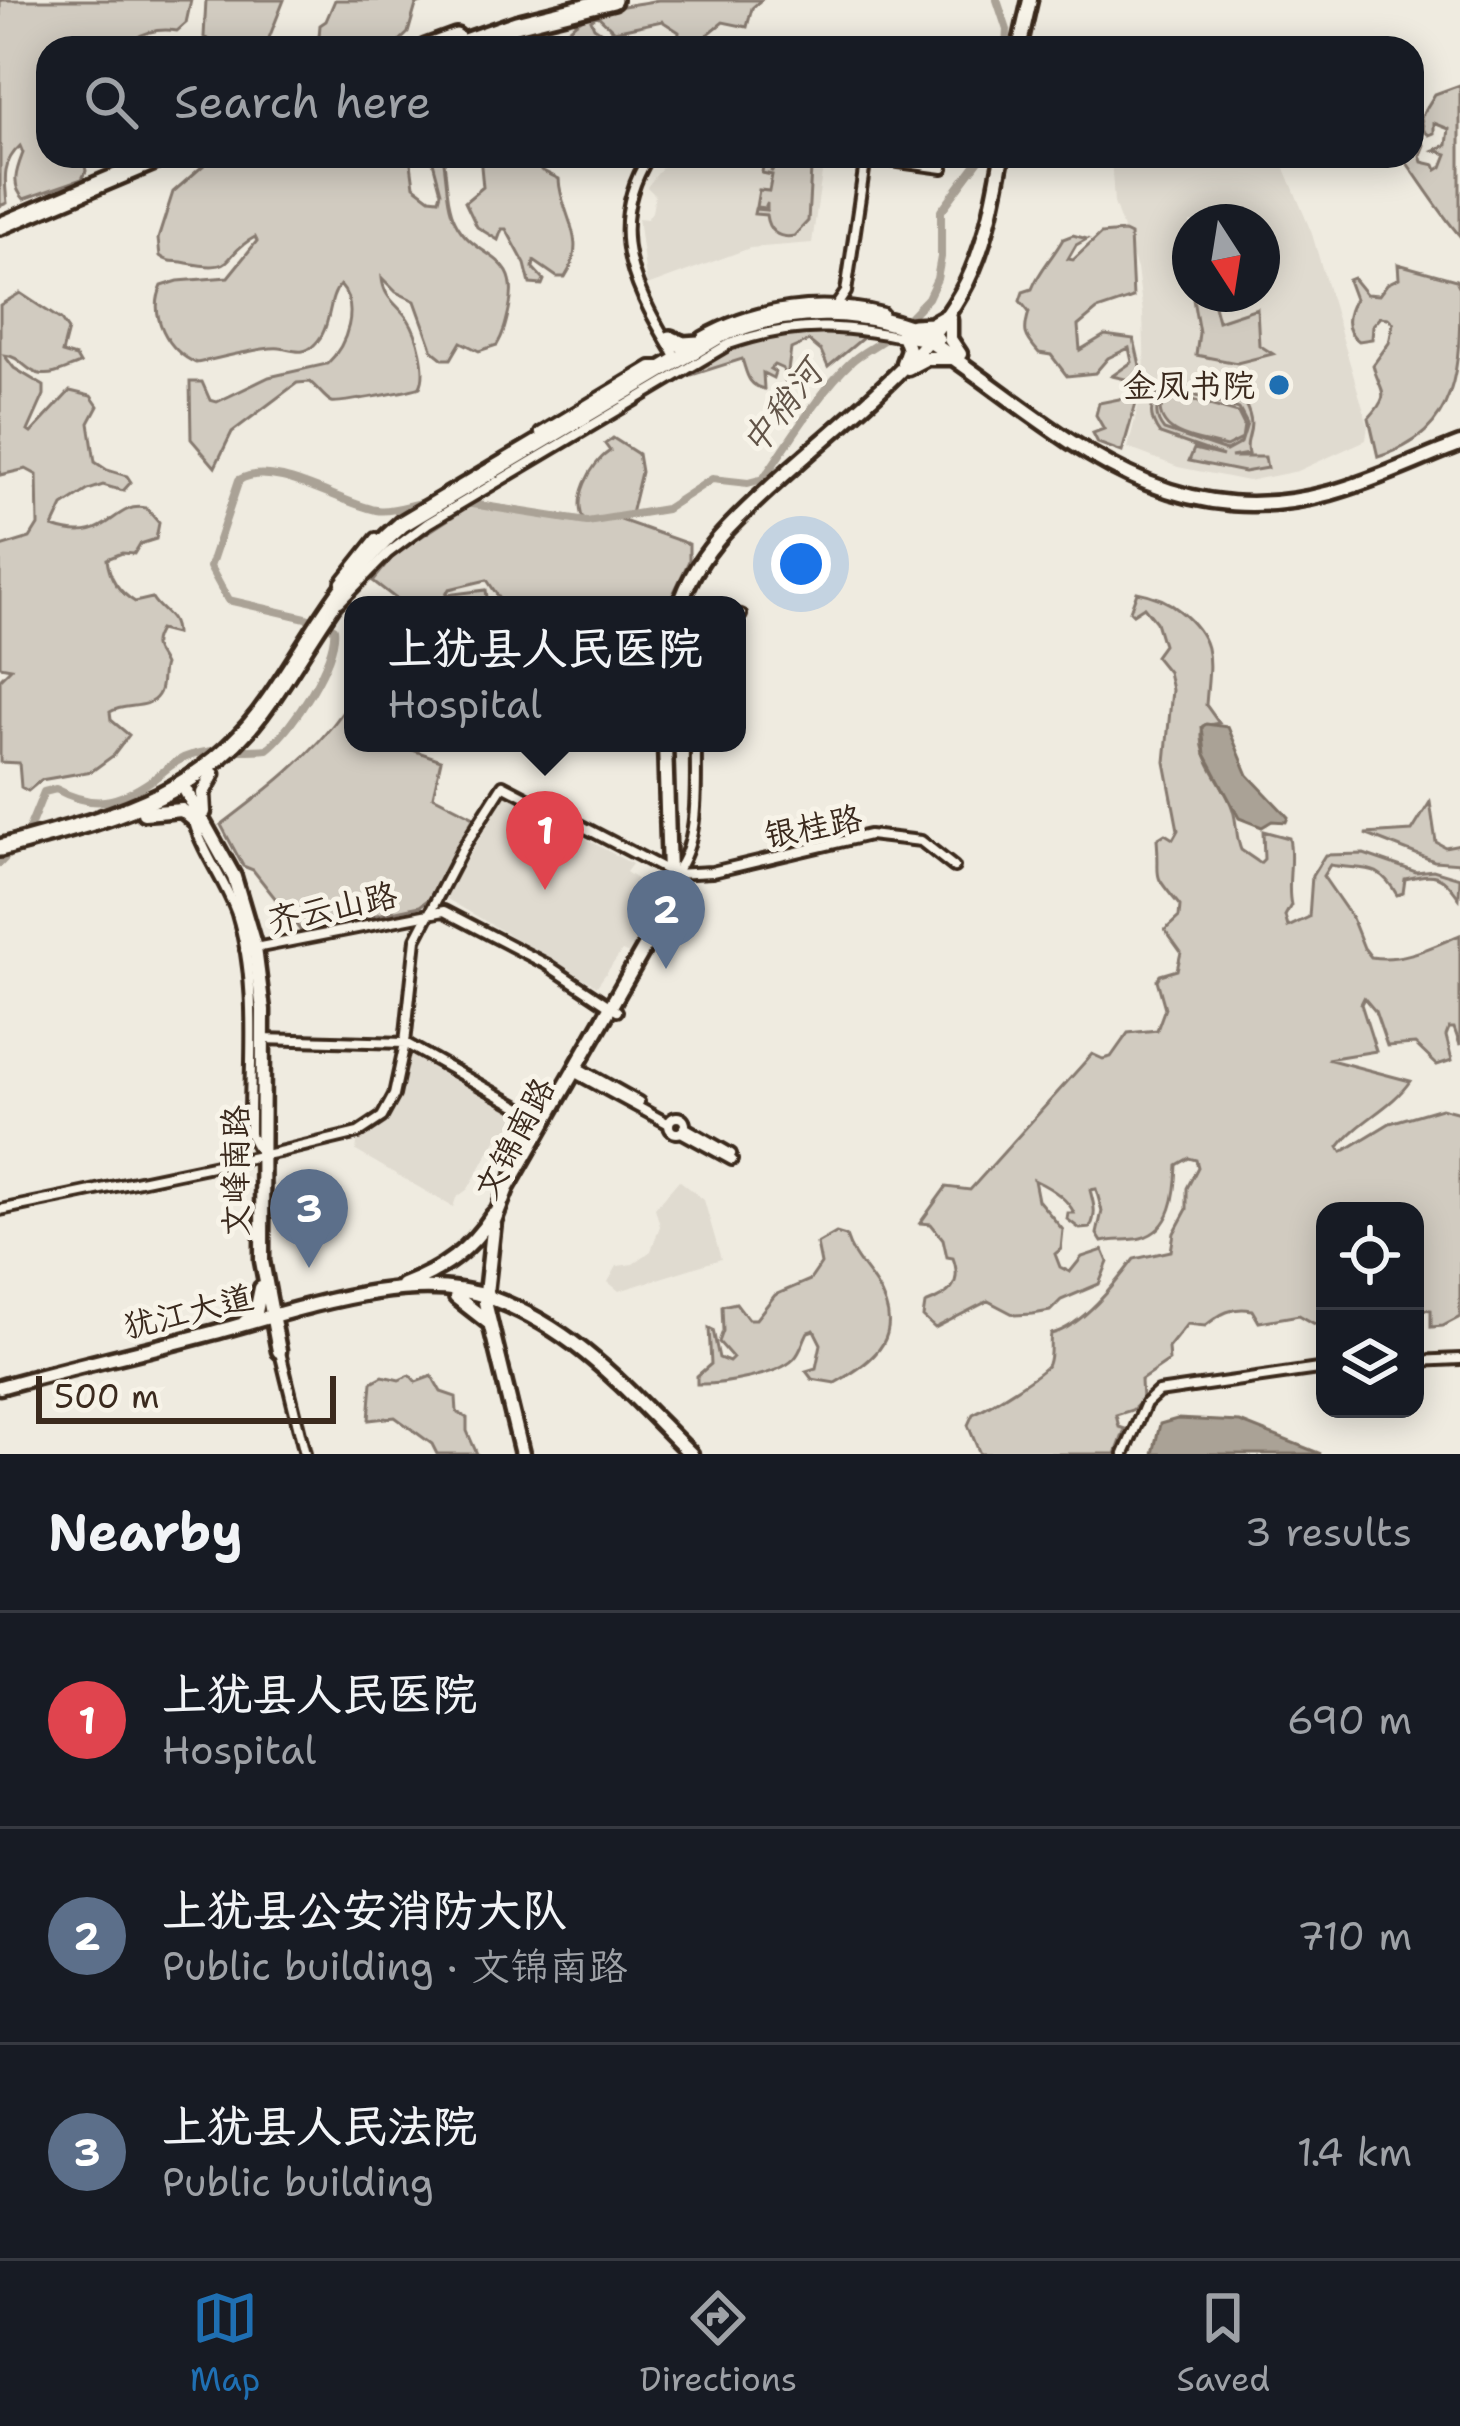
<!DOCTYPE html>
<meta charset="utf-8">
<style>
:root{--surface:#171b24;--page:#20242c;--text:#f1f3f6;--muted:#9ea1a6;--line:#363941;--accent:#1f6fb2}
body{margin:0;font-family:"Shantell Sans","LXGW WenKai TC",sans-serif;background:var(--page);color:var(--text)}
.controls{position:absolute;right:36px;bottom:36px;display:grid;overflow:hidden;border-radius:24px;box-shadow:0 6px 30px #0003}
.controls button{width:108px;height:108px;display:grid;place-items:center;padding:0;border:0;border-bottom:3px solid var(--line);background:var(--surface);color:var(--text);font:60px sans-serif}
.compass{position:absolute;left:1172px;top:204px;width:108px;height:108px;border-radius:50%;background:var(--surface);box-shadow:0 6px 30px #0003;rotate:168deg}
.scale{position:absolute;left:36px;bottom:30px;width:300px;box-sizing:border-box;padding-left:12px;border:6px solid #3b2a1e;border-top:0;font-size:33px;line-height:42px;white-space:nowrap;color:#3b2a1e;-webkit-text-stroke:9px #f7f3e8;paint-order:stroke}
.you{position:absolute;left:801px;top:564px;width:42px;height:42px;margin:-30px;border:9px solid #fff;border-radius:50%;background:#1a73e8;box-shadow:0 0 0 18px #1a73e833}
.badge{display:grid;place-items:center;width:78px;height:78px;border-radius:50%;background:var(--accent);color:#fff;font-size:39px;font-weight:700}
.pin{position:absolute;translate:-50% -99px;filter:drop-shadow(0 3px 6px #0008)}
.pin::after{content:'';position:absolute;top:63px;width:42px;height:36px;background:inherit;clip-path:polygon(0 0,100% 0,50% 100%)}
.popup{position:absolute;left:344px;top:596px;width:402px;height:156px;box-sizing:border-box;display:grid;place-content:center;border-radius:24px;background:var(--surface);filter:drop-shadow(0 3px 9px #0005);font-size:39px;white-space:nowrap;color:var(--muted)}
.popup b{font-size:45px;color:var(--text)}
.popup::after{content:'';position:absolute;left:50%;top:100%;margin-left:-24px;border:24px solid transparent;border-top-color:var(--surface)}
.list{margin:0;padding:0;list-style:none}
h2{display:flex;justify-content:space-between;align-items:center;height:156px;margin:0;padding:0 48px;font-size:51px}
h2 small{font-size:39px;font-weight:400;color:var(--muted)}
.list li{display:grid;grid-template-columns:78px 1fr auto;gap:36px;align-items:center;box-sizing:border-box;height:216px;padding:0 48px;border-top:3px solid var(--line)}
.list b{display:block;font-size:45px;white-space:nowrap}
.list p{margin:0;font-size:39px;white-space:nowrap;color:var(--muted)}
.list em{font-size:39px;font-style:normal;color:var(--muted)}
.icon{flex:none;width:66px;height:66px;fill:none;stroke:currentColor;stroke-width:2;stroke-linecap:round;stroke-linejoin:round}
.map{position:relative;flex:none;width:1460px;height:1454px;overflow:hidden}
.search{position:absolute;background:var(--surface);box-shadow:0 6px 30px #0003;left:36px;right:36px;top:36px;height:132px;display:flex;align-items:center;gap:30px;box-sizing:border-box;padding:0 42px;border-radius:36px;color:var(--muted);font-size:45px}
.sheet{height:804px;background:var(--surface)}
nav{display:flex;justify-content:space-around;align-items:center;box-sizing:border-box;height:168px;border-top:3px solid var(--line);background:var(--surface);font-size:33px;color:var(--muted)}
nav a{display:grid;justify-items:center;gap:6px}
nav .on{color:var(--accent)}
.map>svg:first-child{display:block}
.built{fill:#e0dbd0;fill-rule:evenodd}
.green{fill:#d1cbc0;stroke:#867a6f;stroke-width:3;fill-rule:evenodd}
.water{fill:#aaa296;stroke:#7e7266;stroke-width:3}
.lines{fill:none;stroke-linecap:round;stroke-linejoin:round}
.river{stroke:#aaa296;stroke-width:8}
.minor-casing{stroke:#3b2a1e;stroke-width:16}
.major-casing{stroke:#3b2a1e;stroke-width:21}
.highway-casing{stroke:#3b2a1e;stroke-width:24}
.minor{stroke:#f7f3e8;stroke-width:8}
.major{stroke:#f7f3e8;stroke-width:12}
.highway{stroke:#f7f3e8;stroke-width:15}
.poi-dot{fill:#1f6fb2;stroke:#f7f3e8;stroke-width:4.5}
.labels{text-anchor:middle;stroke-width:10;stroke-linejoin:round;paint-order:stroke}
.poi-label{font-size:33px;fill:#3b2a1e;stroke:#f7f3e8;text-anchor:end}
.street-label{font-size:33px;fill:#3b2a1e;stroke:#f7f3e8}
.water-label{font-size:36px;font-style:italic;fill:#625448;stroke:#f7f3e8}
</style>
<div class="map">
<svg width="1460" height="1454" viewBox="0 0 1460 1454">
<rect width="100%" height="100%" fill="#efebe0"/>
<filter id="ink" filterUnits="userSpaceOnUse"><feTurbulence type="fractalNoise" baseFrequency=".00833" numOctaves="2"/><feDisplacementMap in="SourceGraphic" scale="24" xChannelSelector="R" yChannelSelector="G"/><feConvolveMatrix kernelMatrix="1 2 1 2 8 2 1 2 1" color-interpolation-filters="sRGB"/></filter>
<g filter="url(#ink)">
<path class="built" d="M 671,156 L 824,159 L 812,243 L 750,248 L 647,286 L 638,218 L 647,219 L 652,212 L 655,195 L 647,187 Z
M 1111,156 L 1280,156 L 1312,234 L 1368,425 L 1366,440 L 1298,471 L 1248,481 L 1178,467 L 1128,448 L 1145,378 L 1143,313 L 1137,269 L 1114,203 ZM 1190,222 L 1262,222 L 1262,294 L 1190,294 Z
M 506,795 L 632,864 L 626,872 L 641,882 L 642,898 L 633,926 L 641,931 L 631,955 L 622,951 L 597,986 L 447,899 L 446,893 Z
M 410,1054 L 529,1121 L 519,1137 L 509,1132 L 500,1133 L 468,1189 L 456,1198 L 453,1207 L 356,1151 L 357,1143 L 389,1120 L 400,1099 Z
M 679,1180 L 704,1200 L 721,1259 L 619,1291 L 608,1282 L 617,1266 L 633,1264 L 651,1251 L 660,1226 L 655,1208 Z"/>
<path class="green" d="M 0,0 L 191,0 L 186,23 L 177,31 C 159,28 137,32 126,48 L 48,48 L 48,156 L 83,156 L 86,171 L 82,179 L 24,199 C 10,185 17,169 23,153 L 20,146 C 1,163 5,181 7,203 L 0,206 Z
M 206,0 L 284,0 L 265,48 L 222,48 L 204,37 Z
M 335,0 L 429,0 L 416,5 L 408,33 L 393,47 L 318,48 L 320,25 L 326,21 Z
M 658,0 L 761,0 L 752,8 L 747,27 L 723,22 L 691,48 L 678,48 L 679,32 L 662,21 L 614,31 L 597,15 L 591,20 L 594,27 L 625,48 L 538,48 L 530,35 L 517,39 L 512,48 L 480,48 L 484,43 L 535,28 L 554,37 L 563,36 C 583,7 625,7 658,0 Z
M 1460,85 L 1460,236 C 1441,214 1422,184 1402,156 L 1412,156 L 1414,128 L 1424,145 L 1420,155 L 1422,162 L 1435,165 L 1437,170 L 1442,167 L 1447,154 L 1434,150 L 1447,145 L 1449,129 L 1434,123 L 1434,133 L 1429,135 L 1424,131 L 1421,117 L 1435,94 Z
M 214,156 L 410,156 L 414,186 L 430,198 L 439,199 L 441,192 L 432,158 L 443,156 C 447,177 446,203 455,221 C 475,262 523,251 509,310 C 506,323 504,333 497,345 L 479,351 L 461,342 L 451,359 L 443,359 L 433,351 L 415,301 L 396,292 L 382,278 C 384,299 397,303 408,319 C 418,334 428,372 420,387 C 415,390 338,404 332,402 C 326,400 317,387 310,382 L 297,383 L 232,432 L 215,467 L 191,439 L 190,382 L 202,382 L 210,400 L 217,402 L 269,377 L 327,364 C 347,345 360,307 340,285 C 327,299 332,328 315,344 C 304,356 293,350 280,348 C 267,345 213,360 196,363 C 168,351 148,315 162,286 L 178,281 L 228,277 L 257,241 L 255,237 C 219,256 240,273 187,263 C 175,260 170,264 160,256 L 158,239 L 173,192 Z
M 480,156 L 541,156 L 541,170 L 559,179 C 560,215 590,239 565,277 L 557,277 L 534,261 L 533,268 L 544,280 L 542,285 L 530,284 L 525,264 L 506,229 L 502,229 L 498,240 L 477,227 L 465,202 L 483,187 Z
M 764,157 L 773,158 L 771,172 C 782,155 799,151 811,169 L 808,221 L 794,236 C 778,239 768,231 766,215 L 754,214 L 755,209 L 767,210 L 767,203 L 765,208 L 756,207 L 759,190 L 769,191 L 772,175 L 762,173 Z
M 1124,232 L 1130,235 L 1133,298 L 1097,310 L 1078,326 L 1080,350 L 1105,335 L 1134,339 L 1143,379 L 1122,452 L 1098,443 L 1093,433 L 1104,429 L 1096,415 L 1099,403 L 1134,396 L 1134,381 L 1112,376 L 1132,362 L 1129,348 L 1108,358 L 1095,373 L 1067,376 L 1051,355 L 1039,353 C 1024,336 1023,332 1029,312 L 1020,301 L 1023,292 L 1032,289 C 1039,271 1053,257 1063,239 L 1073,235 L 1087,239 L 1076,245 L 1068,259 L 1073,260 L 1101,234 Z
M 1398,264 L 1456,280 L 1460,288 C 1460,366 1460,433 1378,457 L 1369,418 C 1393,391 1380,394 1373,365 L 1389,343 L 1393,323 L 1388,318 L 1380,317 L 1373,325 L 1372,339 L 1359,341 C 1343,330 1346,314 1355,299 L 1348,280 L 1353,278 L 1366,294 L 1379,295 L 1387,284 L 1399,278 Z
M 20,293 L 61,320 L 68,330 L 62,353 L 76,357 L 80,364 C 68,368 53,377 40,374 C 25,371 21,356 4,355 L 14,368 L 44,386 L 44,395 L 28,431 L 31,433 L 70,391 L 91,396 L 98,406 L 89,423 L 95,462 L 107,470 L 127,476 L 131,482 L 123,491 L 103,485 L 88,490 L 63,506 L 53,527 C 110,547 111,501 146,508 L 159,523 L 156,539 L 140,544 L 134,554 L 122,553 L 107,559 C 109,578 119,592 135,602 L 152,598 C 161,613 175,614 175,634 L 159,630 C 148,649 157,649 164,665 C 160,675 164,686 158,695 C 148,711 125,702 110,712 L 111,720 L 129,735 L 114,755 L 92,771 L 41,780 L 28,791 L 21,787 L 19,763 L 0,762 L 0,679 L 11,668 L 0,666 L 0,547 L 30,538 L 38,525 L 37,475 L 26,469 L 0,475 L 0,305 Z
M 1199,294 L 1211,294 L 1218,321 L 1257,308 L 1259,345 L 1273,354 L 1237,363 L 1196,355 L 1199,333 L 1193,299 Z
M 802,329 L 870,332 L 828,367 L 821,351 L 809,341 L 791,349 L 786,385 L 783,369 L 774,365 L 770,369 L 775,372 L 773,378 L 763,373 L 764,389 C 747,385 747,373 742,359 L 692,375 L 686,372 L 735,345 Z
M 1178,384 L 1245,404 C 1259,432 1243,436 1248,454 L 1231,457 L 1265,457 L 1267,468 L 1244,472 L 1189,461 L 1194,449 L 1223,456 L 1160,434 C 1143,411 1153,391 1178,384 ZM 1177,390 L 1239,409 L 1247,424 L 1241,443 L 1226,451 L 1164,430 C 1151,414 1156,395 1177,390 Z
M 1174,395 L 1238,413 L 1244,425 L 1242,439 L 1226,447 C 1202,440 1162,438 1160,409 Z
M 613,438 L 638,454 L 641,472 L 631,514 L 615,518 L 689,544 L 689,561 L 668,605 C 653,605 639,606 624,605 C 605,604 592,594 574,605 L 504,605 L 487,580 L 449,589 L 446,595 L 486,590 L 488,605 L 446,605 L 445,601 L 443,605 L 404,605 L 373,581 L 396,553 L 469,506 L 505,507 L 585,522 C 571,501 590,464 610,451 L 605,444 Z
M 1137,592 C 1154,595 1167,600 1180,611 C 1217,641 1209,662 1206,705 L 1219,723 L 1203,726 C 1196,759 1224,780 1233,810 C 1237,823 1236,838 1241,850 L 1260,863 L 1264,859 L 1263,831 L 1289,838 C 1294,862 1286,884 1291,905 L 1285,916 L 1288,927 L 1309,917 L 1312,876 L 1325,855 L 1364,854 L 1416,872 L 1433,870 L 1460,878 L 1459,898 C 1441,873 1436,872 1405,879 L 1403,893 L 1397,895 C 1378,861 1364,871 1330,865 L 1323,876 L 1352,918 L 1364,948 L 1371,957 C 1403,962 1431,947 1460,935 L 1460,1045 L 1454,1028 L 1449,1028 L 1446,1036 L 1452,1060 L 1437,1065 L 1415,1044 L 1387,1046 L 1375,1011 L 1364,998 L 1361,1004 L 1376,1051 L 1327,1059 L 1410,1081 C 1392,1108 1358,1121 1339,1147 L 1342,1152 L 1390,1123 L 1441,1108 L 1460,1113 L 1460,1317 L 1443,1326 L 1431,1327 L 1431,1310 L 1423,1309 L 1419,1314 L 1419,1337 L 1415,1341 L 1415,1211 L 1325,1211 L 1323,1321 L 1315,1324 L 1299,1315 L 1259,1322 L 1252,1310 C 1232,1306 1220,1314 1205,1326 L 1187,1324 L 1168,1348 L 1169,1361 L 1141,1380 L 1142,1401 L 1132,1410 L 1116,1415 L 1119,1427 L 1125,1429 L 1116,1454 L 980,1454 L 968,1425 L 973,1414 C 986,1408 1044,1373 1048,1364 C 1052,1353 1049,1344 1051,1334 C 1082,1327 1116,1283 1134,1259 L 1171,1251 L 1174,1233 L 1187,1209 L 1187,1188 L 1198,1167 L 1196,1160 L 1189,1158 L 1177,1165 C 1176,1192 1173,1230 1141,1238 C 1128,1241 1115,1239 1102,1242 L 1097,1234 L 1102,1211 L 1096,1189 L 1090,1190 C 1094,1205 1097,1214 1090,1228 L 1080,1229 L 1067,1219 L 1068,1213 L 1074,1213 C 1067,1197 1049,1187 1034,1180 L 1038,1200 L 1063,1230 L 1061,1249 L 1055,1254 L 1060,1267 L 1070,1272 L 1082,1257 L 1103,1250 L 1108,1262 L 1099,1284 L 1061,1300 L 1050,1311 L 1033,1314 L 1015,1315 L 988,1301 L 935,1328 L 923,1317 L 925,1304 C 949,1295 963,1285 953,1258 L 947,1257 L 943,1239 L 931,1224 L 920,1223 L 946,1187 L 970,1190 L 1092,1054 L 1103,1059 L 1111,1057 L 1128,1033 L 1157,1030 L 1165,1008 L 1157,980 L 1160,975 L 1177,970 L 1181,952 L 1165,930 L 1179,917 L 1180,906 C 1149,868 1161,885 1157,839 L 1165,834 L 1173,839 L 1178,830 L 1165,762 L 1172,690 L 1168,672 L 1155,656 L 1163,645 L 1156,622 L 1144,607 L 1133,614 L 1130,611 Z
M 345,709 L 353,716 L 353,743 L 393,743 L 441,760 L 433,796 L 474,817 L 429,899 L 420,906 L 301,931 L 253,870 L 243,866 L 221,825 C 266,791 312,756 345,709 Z
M 1430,802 L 1436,842 L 1445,847 L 1460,844 L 1460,863 L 1434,861 L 1365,834 L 1412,831 Z
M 836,1233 L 846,1236 C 852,1256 865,1268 876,1285 C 907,1335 876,1360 835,1383 L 812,1379 L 806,1371 L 816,1368 L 821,1344 L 814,1330 L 808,1332 C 803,1341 801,1352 794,1359 C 777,1376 720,1385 697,1384 L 697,1376 L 711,1364 L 709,1328 L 713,1330 L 719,1358 L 729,1362 L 733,1358 L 719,1342 L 723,1331 L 722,1306 L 736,1303 L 748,1319 L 756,1319 L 775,1295 L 810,1280 L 821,1264 L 817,1244 Z
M 410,1375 L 416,1382 L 432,1376 L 441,1392 L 456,1397 L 457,1412 L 467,1418 L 467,1431 L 477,1454 L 437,1454 L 432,1444 L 395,1417 L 369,1420 L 372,1382 L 383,1376 L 399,1380 Z"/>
<path class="water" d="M 1206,724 L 1228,727 L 1248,775 L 1288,817 L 1286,822 L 1272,821 L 1262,827 L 1239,818 L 1205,754 L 1202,727 Z
M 1177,1419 L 1240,1422 L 1321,1454 L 1153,1454 L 1160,1424 Z"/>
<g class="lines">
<path class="river" d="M 997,0 L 1007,30 L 1006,48
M 902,325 L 928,298 L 937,279 L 941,257 L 941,211 L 982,156
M 459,502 L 587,522 L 666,509 L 712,479 L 748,483 L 763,479 C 788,444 819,392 851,362 C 861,352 878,345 890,335
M 0,863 L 26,836 L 44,792 L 56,789 C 93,809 117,804 152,780 C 165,771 176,759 192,755 C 217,747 242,752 267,749 C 292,730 338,659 334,628 L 306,618 L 228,600 L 210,567 L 239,480 C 274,459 339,503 376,510 C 392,513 414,503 432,501"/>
<g class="minor-casing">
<path id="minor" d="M 788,48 L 794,48
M 649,156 C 602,232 637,293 678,360
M 855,156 L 943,168
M 837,305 L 846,292 L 866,156
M 699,346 L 702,337 C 756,306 822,298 882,313
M 540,433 L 651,366 L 662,366
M 341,582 L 376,538
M 340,602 L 388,553 L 428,523 L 729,344 C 804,318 850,327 925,341
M 737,614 L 741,615
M 194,822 C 203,854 226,882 237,914 C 259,984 249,1063 250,1135 L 258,1149
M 675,873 C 701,840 695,783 696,743
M 245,950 L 444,911 L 546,964 L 617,1011
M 261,1039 L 405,1043 L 544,1121
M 582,1070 L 639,1102
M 579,1075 L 669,1124
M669 1125a8 8 0 1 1 16 0a8 8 0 1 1-16 0Z
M 684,1127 L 731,1154
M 681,1132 L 732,1160
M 0,1210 L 279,1152 L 358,1133 L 382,1117 L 394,1095 L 405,1043 L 416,939 L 463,848 L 503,785 L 674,874 L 712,872 L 869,835 L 921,841 L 954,867
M 280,1352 L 305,1454
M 1415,1361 L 1460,1359
M 1124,1454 L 1146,1403 L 1158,1392 L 1325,1368"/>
</g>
<g class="major-casing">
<path id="major" d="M 1019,48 L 1030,0
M 950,320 L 950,339 L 960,354
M 902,331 L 908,349 L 903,363
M 932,343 C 1060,430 1160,539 1330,493 C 1375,481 1417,460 1460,444
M 908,368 L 927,358 L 952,358
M 680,605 C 696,554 736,519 774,484 C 840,422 936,356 972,271 C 988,234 995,195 1002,156
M 183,786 L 234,877 L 255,948 L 263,1010 L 262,1261 L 279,1351
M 204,812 L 203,793 L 213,774
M 144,813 L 182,810 L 203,828
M 403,1285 C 443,1270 470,1250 493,1215
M 456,1297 L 488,1322
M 244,1323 L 256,1312 L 261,1288
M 0,1387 C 68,1368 136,1353 204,1335 C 287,1314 408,1267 491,1298 C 578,1330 628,1392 691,1454
M 522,1454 L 485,1302 L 494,1221 L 507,1188 L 655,929 L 669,873 L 665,743"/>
</g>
<g class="highway-casing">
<path id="highway" d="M 426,48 L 456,37
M 447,48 L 516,24 L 613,0
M 0,226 L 166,156
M 913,327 L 931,326 L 947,317
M 670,339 L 683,345 L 699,344
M 0,848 C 109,818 201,800 269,701 C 312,639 343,574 402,524 L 720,335 C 791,305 866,306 936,339"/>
</g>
<use href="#minor" class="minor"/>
<use href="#major" class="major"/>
<use href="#highway" class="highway"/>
</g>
</g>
<circle class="poi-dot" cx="1279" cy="385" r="12"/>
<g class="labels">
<g class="poi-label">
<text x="1255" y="397">金凤书院</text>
</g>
<g class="street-label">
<text transform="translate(813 826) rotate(-11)" y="12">银桂路</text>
<text transform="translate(332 907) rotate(-12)" y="12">齐云山路</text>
<text transform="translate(514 1138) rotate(-62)" y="12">文锦南路</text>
<text transform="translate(235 1171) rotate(-90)" y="12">文峰南路</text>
<text transform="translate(188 1311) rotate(-14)" y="12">犹江大道</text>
</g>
<g class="water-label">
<text transform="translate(781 407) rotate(-52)" y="13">中稍河</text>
</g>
</g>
</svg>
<div class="controls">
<button><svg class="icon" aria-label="locate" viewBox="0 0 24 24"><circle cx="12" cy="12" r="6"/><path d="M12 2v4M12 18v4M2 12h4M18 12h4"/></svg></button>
<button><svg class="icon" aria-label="layers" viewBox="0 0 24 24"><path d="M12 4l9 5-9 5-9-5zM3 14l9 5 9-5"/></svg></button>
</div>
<svg class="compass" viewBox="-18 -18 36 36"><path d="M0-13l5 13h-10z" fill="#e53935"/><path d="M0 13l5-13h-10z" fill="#9ea1a6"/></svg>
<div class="scale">500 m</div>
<div class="you"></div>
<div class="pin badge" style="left:545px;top:890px;background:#e0444e">1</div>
<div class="popup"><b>上犹县人民医院</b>Hospital</div>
<div class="pin badge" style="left:666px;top:969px;background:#5c6f8a">2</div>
<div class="pin badge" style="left:309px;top:1268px;background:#5c6f8a">3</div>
<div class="search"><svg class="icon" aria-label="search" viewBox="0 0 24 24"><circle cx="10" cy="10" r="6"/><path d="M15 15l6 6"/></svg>Search here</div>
</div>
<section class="sheet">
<h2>Nearby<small>3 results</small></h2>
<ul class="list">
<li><span class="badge" style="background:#e0444e">1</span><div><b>上犹县人民医院</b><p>Hospital</p></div><em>690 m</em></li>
<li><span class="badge" style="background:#5c6f8a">2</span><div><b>上犹县公安消防大队</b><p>Public building · 文锦南路</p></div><em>710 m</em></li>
<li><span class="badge" style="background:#5c6f8a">3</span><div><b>上犹县人民法院</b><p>Public building</p></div><em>1.4 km</em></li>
</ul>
</section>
<nav>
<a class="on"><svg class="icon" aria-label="map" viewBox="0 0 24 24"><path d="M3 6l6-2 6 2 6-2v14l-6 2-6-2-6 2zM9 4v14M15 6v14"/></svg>Map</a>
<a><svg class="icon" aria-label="directions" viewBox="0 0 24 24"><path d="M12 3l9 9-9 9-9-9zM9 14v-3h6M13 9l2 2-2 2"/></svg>Directions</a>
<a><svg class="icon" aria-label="saved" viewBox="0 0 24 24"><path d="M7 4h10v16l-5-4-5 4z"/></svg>Saved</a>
</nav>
